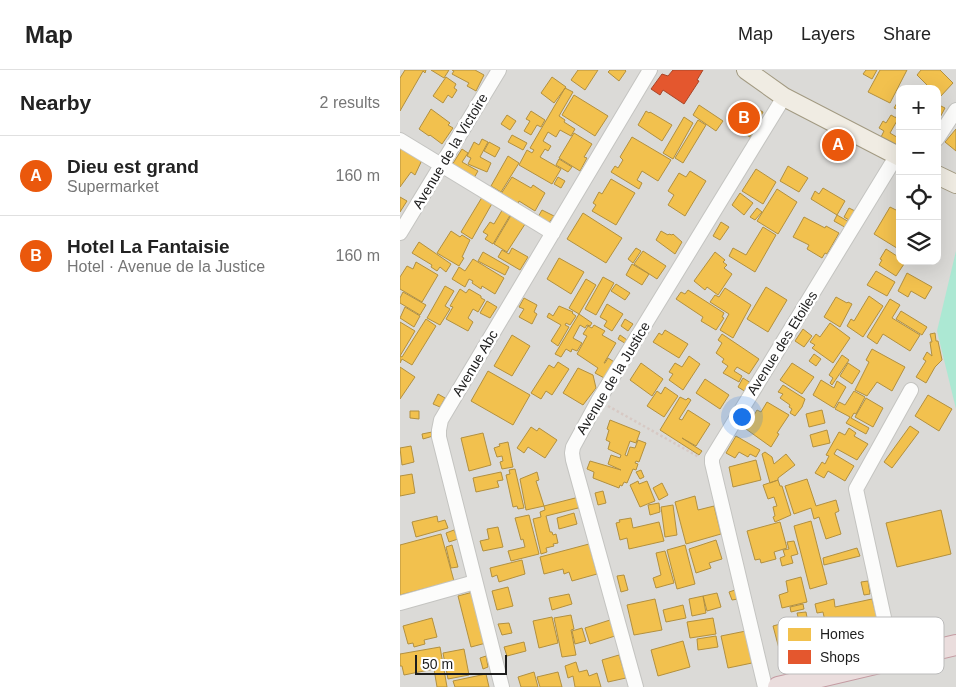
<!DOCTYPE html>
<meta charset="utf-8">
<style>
:root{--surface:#fff;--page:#f2f2f2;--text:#222;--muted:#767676;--line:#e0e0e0;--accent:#ea580c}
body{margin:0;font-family:Helvetica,sans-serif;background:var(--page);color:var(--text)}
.controls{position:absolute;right:15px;top:15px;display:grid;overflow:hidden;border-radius:10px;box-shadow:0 5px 20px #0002}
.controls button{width:45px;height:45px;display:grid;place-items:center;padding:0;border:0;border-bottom:1px solid var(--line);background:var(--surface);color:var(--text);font:25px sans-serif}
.scale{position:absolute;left:15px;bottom:12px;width:92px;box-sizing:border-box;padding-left:5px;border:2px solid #1d1d1d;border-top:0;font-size:14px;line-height:18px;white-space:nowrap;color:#1d1d1d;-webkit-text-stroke:4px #fff;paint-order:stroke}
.you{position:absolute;left:341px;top:346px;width:18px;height:18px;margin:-12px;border:4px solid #fff;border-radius:50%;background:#1a73e8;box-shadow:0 0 0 8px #1a73e833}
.badge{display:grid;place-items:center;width:32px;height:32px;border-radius:50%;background:var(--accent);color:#fff;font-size:16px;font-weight:700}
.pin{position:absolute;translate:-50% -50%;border:2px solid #fff;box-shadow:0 1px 5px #0006}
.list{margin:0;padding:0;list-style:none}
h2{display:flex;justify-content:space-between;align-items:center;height:65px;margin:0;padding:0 20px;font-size:21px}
h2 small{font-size:16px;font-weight:400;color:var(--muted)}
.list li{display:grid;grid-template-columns:32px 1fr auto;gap:15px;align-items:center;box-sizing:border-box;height:80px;padding:0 20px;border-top:1px solid var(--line)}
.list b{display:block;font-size:19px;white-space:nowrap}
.list p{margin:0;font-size:16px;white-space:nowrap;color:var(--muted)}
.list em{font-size:16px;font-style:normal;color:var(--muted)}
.icon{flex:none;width:28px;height:28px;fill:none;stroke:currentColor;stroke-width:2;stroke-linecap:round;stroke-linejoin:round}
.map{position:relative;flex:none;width:556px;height:617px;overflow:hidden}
header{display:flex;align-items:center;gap:30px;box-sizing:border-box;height:70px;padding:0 25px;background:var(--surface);border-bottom:1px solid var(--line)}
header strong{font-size:24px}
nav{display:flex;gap:28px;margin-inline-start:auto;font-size:18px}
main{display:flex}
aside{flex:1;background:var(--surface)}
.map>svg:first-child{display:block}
.residential{fill:#dbdad7;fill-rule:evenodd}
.pitch{fill:#ace8d3}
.homes{fill:#f2c14e;stroke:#b2903f}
.shops{fill:#e4572e;stroke:#a84629}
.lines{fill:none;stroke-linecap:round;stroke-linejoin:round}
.minor-casing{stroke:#c4c4c1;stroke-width:16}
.major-casing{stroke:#a29a82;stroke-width:20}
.highway-casing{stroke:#c49ba2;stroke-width:22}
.path{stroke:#d7c9c4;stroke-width:2.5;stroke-dasharray:2.5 2.5;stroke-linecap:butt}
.minor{stroke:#fcfcfb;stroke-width:14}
.major{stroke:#f0ece3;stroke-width:18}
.highway{stroke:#eadddd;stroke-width:20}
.labels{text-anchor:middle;stroke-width:5;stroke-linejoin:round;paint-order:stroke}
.street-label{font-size:14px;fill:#1d1d1d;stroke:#fff}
.key{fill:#fff;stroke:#bbb;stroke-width:1}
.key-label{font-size:14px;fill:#1d1d1d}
</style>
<header>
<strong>Map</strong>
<nav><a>Map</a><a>Layers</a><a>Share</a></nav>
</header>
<main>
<aside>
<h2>Nearby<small>2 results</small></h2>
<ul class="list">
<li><span class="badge">A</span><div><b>Dieu est grand</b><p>Supermarket</p></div><em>160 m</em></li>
<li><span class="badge">B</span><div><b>Hotel La Fantaisie</b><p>Hotel · Avenue de la Justice</p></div><em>160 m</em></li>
</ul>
</aside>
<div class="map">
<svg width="556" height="617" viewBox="0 0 556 617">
<rect width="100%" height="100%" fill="#ecebe5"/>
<path class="residential" d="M 0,0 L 556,0 L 556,617 L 0,617 ZM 500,19 L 537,19 L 537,191 L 500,191 Z"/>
<path class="pitch" d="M 556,181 L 556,339 L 537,261 Z"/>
<path class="homes" d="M 5,0 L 26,0 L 25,3 L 23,1 L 0,41 L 0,8 Z
M 31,0 L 49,0 L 44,8 Z
M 52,0 L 75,0 L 84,5 L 76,21 L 67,16 L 69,13 L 52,4 L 54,1 Z
M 178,0 L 198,0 L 185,20 L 171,10 Z
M 210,0 L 225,0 L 226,1 L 219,11 L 208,2 Z
M 466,0 L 477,0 L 472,9 L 463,4 Z
M 480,0 L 507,0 L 490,33 L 468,22 Z
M 521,0 L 540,0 L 553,13 L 540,27 L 537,24 L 537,19 L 531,19 L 517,5 Z
M 46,7 L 56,14 L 54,18 L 57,20 L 52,28 L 48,25 L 43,33 L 33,26 Z
M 152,7 L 166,17 L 154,33 L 141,23 Z
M 165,18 L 173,22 L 159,46 L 165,50 L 164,52 L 175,59 L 171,66 L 160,60 L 156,67 L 148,62 L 143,71 L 151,76 L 148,81 L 145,79 L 140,87 L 161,99 L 152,114 L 119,95 L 127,80 L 132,83 L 134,80 L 130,78 Z
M 174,25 L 208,46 L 195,66 L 162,45 Z
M 500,28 L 500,49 L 496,47 L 499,40 L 494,38 Z
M 343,31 L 363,42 L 350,67 L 329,55 Z
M 537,34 L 545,38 L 537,53 Z
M 299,35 L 323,51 L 316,61 L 293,45 Z
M 31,39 L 50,53 L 48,55 L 53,58 L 42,74 L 30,65 L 29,66 L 19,59 Z
M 131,41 L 145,50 L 141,57 L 137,55 L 131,65 L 124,61 L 130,51 L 126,49 Z
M 246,41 L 249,43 L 250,42 L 272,55 L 262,71 L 238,55 Z
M 107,45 L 116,51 L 110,60 L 101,54 Z
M 491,45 L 498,49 L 490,63 L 500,69 L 495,78 L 480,69 L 484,61 L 479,58 L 483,51 L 486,53 Z
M 284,47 L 293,53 L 273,89 L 263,83 Z
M 298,50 L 306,55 L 283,93 L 275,88 Z
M 556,59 L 556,81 L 545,72 Z
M 174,63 L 192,74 L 184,87 L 187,88 L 180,101 L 159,88 Z
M 112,65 L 127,73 L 123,80 L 108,72 Z
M 232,67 L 271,90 L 258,111 L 242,101 L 237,110 L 242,113 L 239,119 L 211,102 L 215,96 L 218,98 L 223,90 L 220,87 Z
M 82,69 L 88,72 L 80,87 L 91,93 L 87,102 L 68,94 L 71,88 L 67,86 L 74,72 L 79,75 Z
M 89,72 L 100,78 L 95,87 L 84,81 Z
M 0,76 L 22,90 L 15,105 L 11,102 L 0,117 Z
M 62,79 L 68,83 L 62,92 L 78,101 L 74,108 L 52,95 Z
M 108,86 L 119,93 L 101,122 L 91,116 Z
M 159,89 L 172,97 L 168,102 L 156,95 Z
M 388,96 L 408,108 L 399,122 L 380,111 Z
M 356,99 L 376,112 L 363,134 L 342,121 Z
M 290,101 L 306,111 L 285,146 L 268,135 L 274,125 L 268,121 L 279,103 L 286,107 Z
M 112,107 L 131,118 L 133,115 L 145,123 L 135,141 L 119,131 L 118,134 L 101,124 Z
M 158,107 L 165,111 L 161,118 L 154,114 Z
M 211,109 L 235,123 L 216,155 L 192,141 L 196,135 L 193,133 L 199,122 L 202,124 Z
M 423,118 L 445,131 L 437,145 L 411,129 L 415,121 L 419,124 Z
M 377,119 L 397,132 L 378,164 L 357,151 Z
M 340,123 L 353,133 L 344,145 L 332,135 Z
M 84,124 L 94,130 L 72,169 L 61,162 Z
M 0,127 L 7,131 L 0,142 Z
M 104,137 L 112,142 L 93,174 L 85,169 L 88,165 L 83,162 L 90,152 L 94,154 Z
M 490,137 L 500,142 L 500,180 L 474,164 Z
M 357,138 L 362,142 L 355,150 L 350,147 Z
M 449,138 L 459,143 L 454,153 L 444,147 Z
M 142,140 L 154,146 L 148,154 L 138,147 Z
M 113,142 L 127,151 L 107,182 L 94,174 Z
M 183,143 L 222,168 L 206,193 L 167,169 Z
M 437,145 L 451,153 L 448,159 L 434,151 Z
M 404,147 L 425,158 L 426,156 L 439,163 L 427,184 L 425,183 L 422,188 L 407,179 L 409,175 L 393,167 Z
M 321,152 L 329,157 L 320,170 L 313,166 Z
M 363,157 L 376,165 L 355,202 L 329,186 L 333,178 L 346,185 Z
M 51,161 L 60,167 L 62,165 L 70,170 L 62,187 L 64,188 L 59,196 L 37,183 Z
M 261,161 L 268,165 L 269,164 L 272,165 L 273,164 L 282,172 L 275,184 L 256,170 Z
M 19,172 L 51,194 L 46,202 L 40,197 L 37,201 L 31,197 L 32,195 L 12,183 Z
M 112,178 L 128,187 L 120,200 L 98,187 L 102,180 L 109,184 Z
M 236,178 L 241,181 L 233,193 L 228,189 Z
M 486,179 L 500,188 L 500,191 L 506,191 L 496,206 L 479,195 L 482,190 L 480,189 Z
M 243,181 L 266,196 L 257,209 L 234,194 Z
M 83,182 L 109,197 L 105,205 L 78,191 Z
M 315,182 L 325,190 L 323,192 L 327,195 L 324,198 L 332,204 L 318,225 L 307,217 L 305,220 L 294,211 Z
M 159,188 L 184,202 L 171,224 L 147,209 Z
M 73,189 L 104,208 L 95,224 L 82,216 L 81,219 L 72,213 L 73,211 L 69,209 L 65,217 L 52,209 L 59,197 L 65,201 Z
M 16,192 L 38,205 L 22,232 L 0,219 L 0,207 L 7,196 L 13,199 Z
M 232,194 L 249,204 L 242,215 L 226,205 Z
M 476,201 L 495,212 L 487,226 L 467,215 Z
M 507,203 L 532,217 L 525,229 L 511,221 L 508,227 L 498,221 Z
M 203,207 L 214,213 L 196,245 L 185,239 Z
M 186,209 L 196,215 L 179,244 L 169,238 Z
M 216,214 L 230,223 L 225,230 L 211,221 Z
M 45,216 L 54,221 L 45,236 L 50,239 L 40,255 L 27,248 Z
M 366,217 L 387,230 L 368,262 L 347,249 Z
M 325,218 L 351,235 L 333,268 L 320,260 L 329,244 L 310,232 L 315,225 L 319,227 Z
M 60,219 L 66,223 L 69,219 L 81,226 L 81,228 L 85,230 L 78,242 L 73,239 L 68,248 L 73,252 L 68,261 L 46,249 L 53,237 L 50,236 Z
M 288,220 L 324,243 L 322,247 L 324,248 L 316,260 L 301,251 L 303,247 L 276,229 L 281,222 L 285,224 Z
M 3,222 L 26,235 L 20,245 L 0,233 L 0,228 Z
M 469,226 L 483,236 L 463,267 L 447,256 L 451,249 L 454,251 Z
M 436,227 L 447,233 L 448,232 L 452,234 L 440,257 L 424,247 Z
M 124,228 L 137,235 L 134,242 L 137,244 L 132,254 L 119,247 L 124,239 L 119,237 Z
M 490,229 L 500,235 L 492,248 L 520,265 L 510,281 L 483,264 L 477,274 L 467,267 Z
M 87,231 L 97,237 L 90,248 L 80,243 Z
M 207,234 L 223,244 L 212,261 L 204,256 L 207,251 L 200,247 Z
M 159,236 L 173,242 L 172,243 L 176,246 L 170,255 L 166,253 L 165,255 L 169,257 L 158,276 L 151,271 L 161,255 L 147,247 L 149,243 L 153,246 Z
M 5,237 L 20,246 L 14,257 L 0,248 Z
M 501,241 L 527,257 L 522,265 L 496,249 Z
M 179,244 L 192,253 L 190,256 L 187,255 L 185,258 L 180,255 L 173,268 L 182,273 L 177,281 L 172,279 L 171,282 L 166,279 L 161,287 L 155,284 Z
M 26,249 L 36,256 L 12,295 L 2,289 L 0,293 L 0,286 L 2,287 Z
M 225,249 L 233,254 L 228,261 L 221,256 Z
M 0,252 L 15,261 L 0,286 Z
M 430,253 L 450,268 L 433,293 L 412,278 L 415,275 L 410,272 L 416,264 L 420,267 Z
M 194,255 L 205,261 L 202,265 L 216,273 L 204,293 L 205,293 L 208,288 L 216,293 L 206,309 L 195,303 L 198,298 L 177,284 L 187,266 L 183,264 L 188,256 L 192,258 Z
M 403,259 L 412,266 L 404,277 L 395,271 Z
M 265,260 L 288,274 L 279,288 L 253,272 L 259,263 L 262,265 Z
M 535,263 L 536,271 L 538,271 L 542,290 L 535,297 L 526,313 L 516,307 L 526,291 L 523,289 L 527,282 L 532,286 L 530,272 L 532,272 L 530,264 Z
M 322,264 L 359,289 L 349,304 L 337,297 L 334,301 L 342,306 L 339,312 L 323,303 L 328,296 L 322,292 L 324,289 L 316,283 L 322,273 L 318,270 Z
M 112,265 L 130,276 L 112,306 L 94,296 Z
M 220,265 L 230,272 L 228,275 L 218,269 Z
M 472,279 L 505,297 L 492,321 L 477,312 L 467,326 L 455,320 L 469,292 L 466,290 Z
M 414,284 L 421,289 L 416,296 L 409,291 Z
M 442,285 L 449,290 L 432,315 L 430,313 L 433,308 L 429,305 Z
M 289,286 L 300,294 L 283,320 L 269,310 L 273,304 L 269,302 L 275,293 L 282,297 Z
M 158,292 L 169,299 L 152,325 L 146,321 L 141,329 L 131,323 L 149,295 L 154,298 Z
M 241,293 L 263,309 L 252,326 L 230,310 Z
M 392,293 L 414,307 L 402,324 L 380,310 Z
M 448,293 L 460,301 L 452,314 L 440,306 Z
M 0,297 L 15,307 L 0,329 Z
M 178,298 L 193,305 L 196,318 L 183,335 L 163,323 Z
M 88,301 L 130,325 L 113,355 L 71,331 Z
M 343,308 L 351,313 L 346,322 L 338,317 Z
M 305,309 L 329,325 L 320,339 L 296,323 Z
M 421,310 L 434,318 L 437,311 L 446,317 L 434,338 L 413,325 Z
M 383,315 L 405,329 L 402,337 L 395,346 L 390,343 L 392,339 L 389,337 L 390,335 L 380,328 L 383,324 L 378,322 Z
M 265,317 L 278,326 L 264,347 L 247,336 L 257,321 L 261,324 Z
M 454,321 L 465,327 L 456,344 L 454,343 L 451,348 L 469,358 L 466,364 L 446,353 L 450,347 L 435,339 L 439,332 L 445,335 Z
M 38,324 L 45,328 L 40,337 L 33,334 Z
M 528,325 L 552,339 L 539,361 L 515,346 Z
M 280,327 L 286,330 L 288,328 L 291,330 L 279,349 L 282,350 L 288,340 L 310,354 L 296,376 L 282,368 L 302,381 L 299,385 L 260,360 Z
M 466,328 L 483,338 L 473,357 L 455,347 Z
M 367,332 L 389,345 L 377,363 L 379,364 L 371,377 L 346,359 L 357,340 L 361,342 Z
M 422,340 L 425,353 L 409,357 L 406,344 Z
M 10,341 L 19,341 L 19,349 L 10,348 Z
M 210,350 L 240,362 L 236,373 L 230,371 L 225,385 L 227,386 L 230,377 L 235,378 L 238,370 L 246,373 L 239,392 L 236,391 L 235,393 L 238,394 L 236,400 L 233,399 L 227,413 L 224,412 L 222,416 L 220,415 L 219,418 L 193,408 L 194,402 L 187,399 L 190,391 L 221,400 L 208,394 L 211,385 L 220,388 L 221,385 L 208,379 L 210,372 L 206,370 L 209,360 L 207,359 Z
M 510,356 L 519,362 L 492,398 L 484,392 Z
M 131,357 L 137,361 L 139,358 L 157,370 L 145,388 L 128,377 L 124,383 L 117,378 Z
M 449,358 L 456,363 L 454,366 L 468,374 L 457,390 L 437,379 L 434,384 L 454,396 L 445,411 L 428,401 L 424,408 L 415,403 L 422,392 L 425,394 L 429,386 L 426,385 L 439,362 L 445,365 Z
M 427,360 L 430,373 L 413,377 L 410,365 Z
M 32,362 L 33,366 L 23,369 L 22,364 Z
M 83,363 L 91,395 L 69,401 L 61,368 Z
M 336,366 L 360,380 L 356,387 L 350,384 L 348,387 L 339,382 L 335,388 L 326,383 Z
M 108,372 L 113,397 L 102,399 L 100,392 L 103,391 L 102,386 L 97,387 L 94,378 L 100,376 L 99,374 Z
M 11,376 L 14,392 L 2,395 L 0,378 Z
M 365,382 L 372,387 L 374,394 L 386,384 L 395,395 L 378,408 L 378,410 L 370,413 L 362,384 Z
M 356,390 L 361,410 L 333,417 L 329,397 Z
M 115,399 L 124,438 L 118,439 L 117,436 L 113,437 L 106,405 L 110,404 L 109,400 Z
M 241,400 L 244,407 L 240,409 L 236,402 Z
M 101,402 L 103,410 L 97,411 L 99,417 L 76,422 L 73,408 Z
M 137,402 L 139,410 L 136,411 L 144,436 L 126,440 L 120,409 Z
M 12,404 L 15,423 L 0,426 L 0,406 Z
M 407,409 L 416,436 L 436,430 L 439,441 L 435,443 L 441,464 L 426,469 L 419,447 L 414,449 L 411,438 L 394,444 L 385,416 Z
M 378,410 L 380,416 L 382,416 L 391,445 L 375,452 L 373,447 L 375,446 L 373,437 L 377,436 L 374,427 L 368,429 L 363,415 Z
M 238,411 L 239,414 L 247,411 L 255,431 L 240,437 L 230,415 Z
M 262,413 L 268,425 L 259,430 L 253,418 Z
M 203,421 L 206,433 L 198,435 L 195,423 Z
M 295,426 L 298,440 L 314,436 L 321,464 L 286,474 L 275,432 Z
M 179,427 L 182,437 L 146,446 L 150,462 L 152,462 L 153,465 L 156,464 L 158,473 L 153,474 L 154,476 L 146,478 L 147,482 L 141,484 L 133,449 L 141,447 L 140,442 L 145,440 L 144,436 Z
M 259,433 L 260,442 L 250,445 L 248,435 Z
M 273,435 L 277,465 L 265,467 L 261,437 Z
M 541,440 L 551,484 L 497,497 L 486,453 Z
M 174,443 L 177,454 L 159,459 L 157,448 Z
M 129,445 L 139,484 L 111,491 L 108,481 L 125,477 L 123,469 L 121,470 L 115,448 Z
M 37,446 L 38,452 L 45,450 L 48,458 L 16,467 L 12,452 Z
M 231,448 L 233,458 L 259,452 L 264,471 L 229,479 L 227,468 L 220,470 L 216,453 L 220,452 L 219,450 Z
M 411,451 L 427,514 L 410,519 L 394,456 Z
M 380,452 L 387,478 L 374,482 L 376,489 L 361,493 L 360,489 L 355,490 L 347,461 Z
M 98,457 L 103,477 L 83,481 L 80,471 L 89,469 L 87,459 Z
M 54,460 L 58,469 L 49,472 L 46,463 Z
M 41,464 L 54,511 L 0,525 L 0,475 Z
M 316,470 L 322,489 L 309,493 L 311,498 L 296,503 L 289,479 Z
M 394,471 L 398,484 L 391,486 L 393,493 L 382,496 L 380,488 L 385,486 L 383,480 L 389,479 L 387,472 Z
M 189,474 L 197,504 L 172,511 L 169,502 L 164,504 L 163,499 L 144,504 L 140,487 Z
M 52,475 L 58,497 L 51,498 L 46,477 Z
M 285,475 L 295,514 L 277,519 L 267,480 Z
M 457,478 L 460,486 L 424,495 L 423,488 Z
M 265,481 L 274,513 L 256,518 L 253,508 L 261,505 L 256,483 Z
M 122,490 L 125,504 L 99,512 L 97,505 L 92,507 L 90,498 Z
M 224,505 L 228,520 L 221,522 L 217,506 Z
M 401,507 L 407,532 L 382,538 L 379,525 L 388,522 L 386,511 Z
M 468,511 L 470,524 L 464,525 L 461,512 Z
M 108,517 L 113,536 L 97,540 L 92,521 Z
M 335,520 L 338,529 L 332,530 L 329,522 Z
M 73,522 L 86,573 L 71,577 L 58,526 Z
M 317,523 L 321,537 L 307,541 L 303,526 Z
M 169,524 L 172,534 L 152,540 L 149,528 Z
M 303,526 L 306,543 L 292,546 L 289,529 Z
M 255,529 L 262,560 L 234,565 L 227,535 Z
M 434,529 L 435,537 L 472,529 L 477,548 L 466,550 L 468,559 L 460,561 L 460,564 L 442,568 L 441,562 L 428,565 L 423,542 L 417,543 L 415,534 Z
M 403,534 L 404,539 L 391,542 L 390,537 Z
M 283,535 L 286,548 L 266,552 L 263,540 Z
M 406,542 L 409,558 L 401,559 L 397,543 Z
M 171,545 L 174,559 L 171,560 L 176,585 L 162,587 L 154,548 Z
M 152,547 L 158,573 L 139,578 L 133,551 Z
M 32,548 L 37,567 L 24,570 L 25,574 L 14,577 L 13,573 L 8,574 L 3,556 Z
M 313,548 L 316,564 L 290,568 L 287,552 Z
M 210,550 L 215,566 L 190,574 L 185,558 Z
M 395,550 L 403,579 L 381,586 L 373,556 Z
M 109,553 L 112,563 L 102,565 L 98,554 Z
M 182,558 L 186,571 L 175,574 L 172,561 Z
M 346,561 L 352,593 L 328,598 L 321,566 Z
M 316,566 L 318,577 L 298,580 L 297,569 Z
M 283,571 L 290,597 L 258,606 L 251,580 Z
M 124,572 L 126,581 L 107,586 L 104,577 Z
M 40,577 L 47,617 L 37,617 L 34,599 L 4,605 L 2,596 L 0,596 L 0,584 Z
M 64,579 L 69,605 L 48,609 L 43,583 Z
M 219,585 L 226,608 L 208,612 L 202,590 Z
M 86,586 L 88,597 L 83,599 L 80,588 Z
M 176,592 L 179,602 L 187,600 L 189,606 L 197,603 L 201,617 L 175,617 L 173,606 L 168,608 L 165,596 Z
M 134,602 L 138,617 L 121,617 L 118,607 Z
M 158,602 L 162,617 L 140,617 L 137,607 Z
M 86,604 L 89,617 L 55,617 L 53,611 Z"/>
<path class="shops" d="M 273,0 L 303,0 L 297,10 L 299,11 L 284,34 L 263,20 L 260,25 L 251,19 L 262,4 L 268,6 Z"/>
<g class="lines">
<g class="minor-casing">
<path id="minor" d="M 537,69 L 556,40
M 0,70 L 153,163
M 0,163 L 99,0
M 0,533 L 75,512
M 493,589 L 456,419 L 511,320
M 102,617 L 39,367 L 39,360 L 41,350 L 250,0
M 236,617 L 173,390 L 172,383 L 173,377 L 198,331 L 384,27
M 365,617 L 312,393 L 312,388 L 497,85"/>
</g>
<g class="major-casing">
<path id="major" d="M 346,0 L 384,27 L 500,87
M 537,105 L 556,114"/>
</g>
<g class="highway-casing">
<path id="highway" d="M 378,617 L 556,575"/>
</g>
<path class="path" d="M 208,336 L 299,387"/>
<use href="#minor" class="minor"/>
<use href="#major" class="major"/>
<use href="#highway" class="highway"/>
</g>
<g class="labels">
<g class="street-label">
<text transform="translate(50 81) rotate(-59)" y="5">Avenue de la Victoire</text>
<text transform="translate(382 273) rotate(-58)" y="5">Avenue des Etoiles</text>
<text transform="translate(75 293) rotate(-59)" y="5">Avenue Abc</text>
<text transform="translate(213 308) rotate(-59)" y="5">Avenue de la Justice</text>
</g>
</g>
<rect x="378" y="547" width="166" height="57" rx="8" class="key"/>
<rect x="388" y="558" width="23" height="13" fill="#f2c14e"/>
<rect x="388" y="580" width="23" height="14" fill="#e4572e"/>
<g class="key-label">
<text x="420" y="569">Homes</text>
<text x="420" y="592">Shops</text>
</g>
</svg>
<div class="controls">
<button>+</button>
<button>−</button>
<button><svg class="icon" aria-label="locate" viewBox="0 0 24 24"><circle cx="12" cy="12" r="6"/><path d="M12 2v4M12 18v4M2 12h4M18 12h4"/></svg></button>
<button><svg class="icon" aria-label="layers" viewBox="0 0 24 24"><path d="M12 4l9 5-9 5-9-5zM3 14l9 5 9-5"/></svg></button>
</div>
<div class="scale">50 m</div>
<div class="you"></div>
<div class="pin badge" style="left:438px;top:75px">A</div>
<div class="pin badge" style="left:344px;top:48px">B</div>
</div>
</main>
